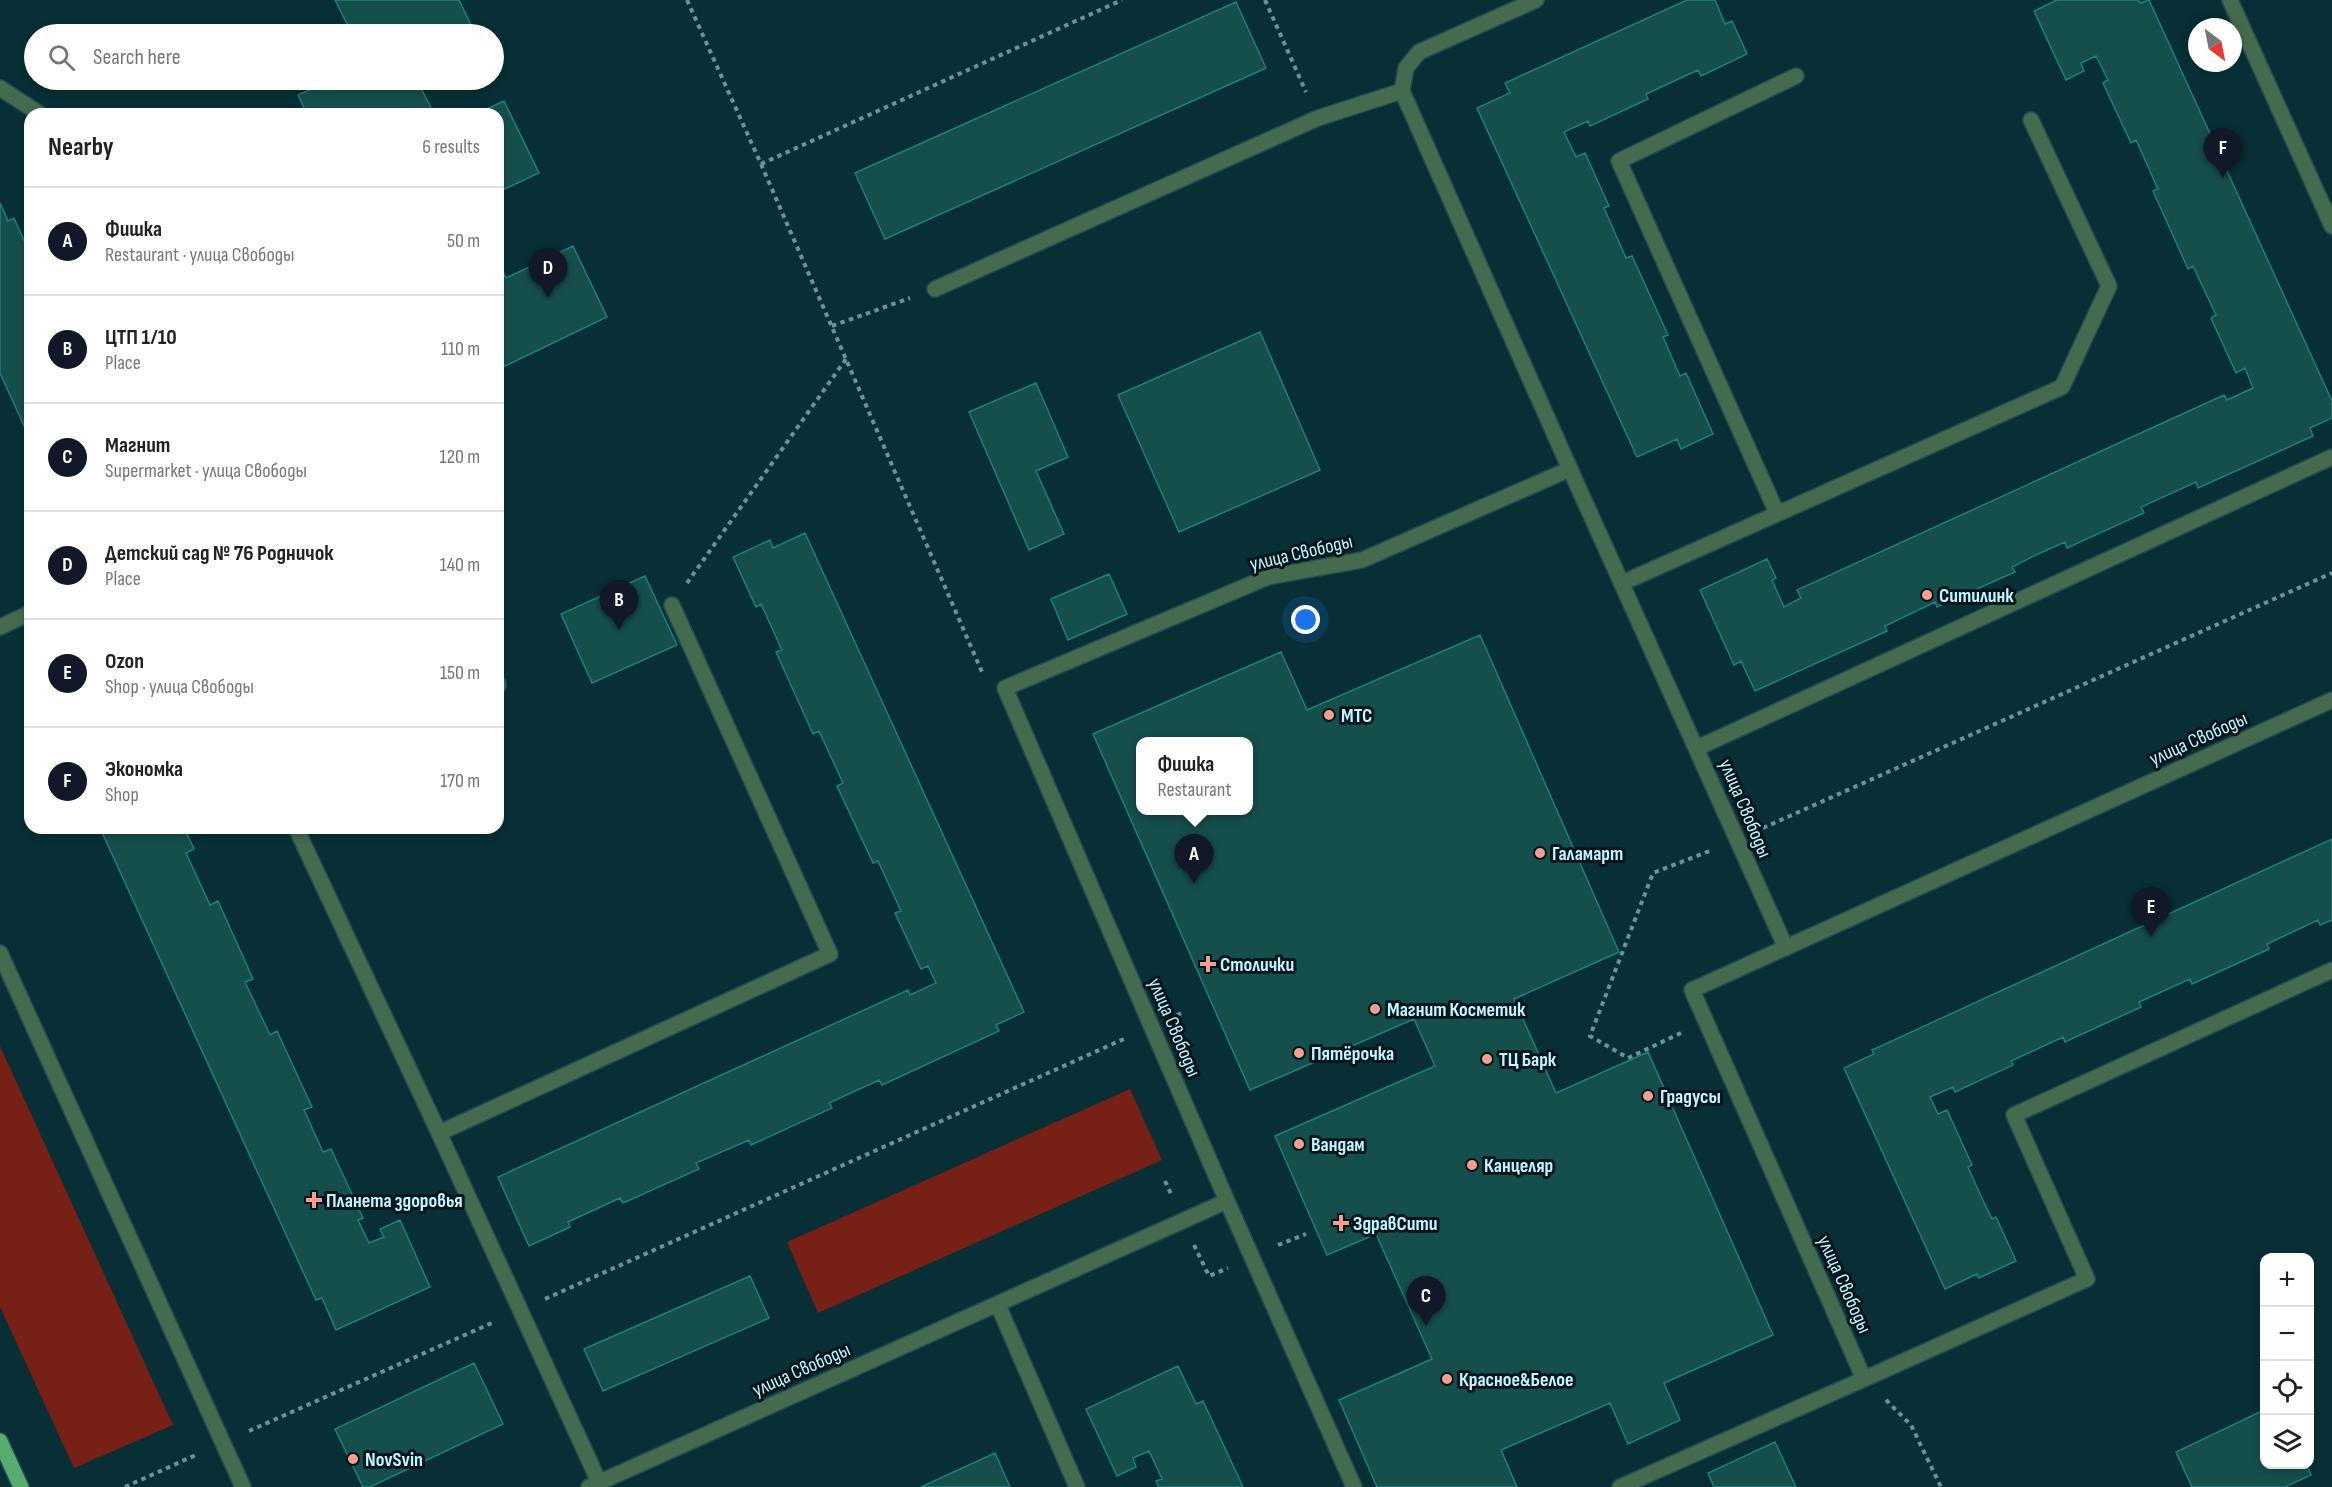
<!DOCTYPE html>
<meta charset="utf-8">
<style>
:root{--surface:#fff;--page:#f2f2f2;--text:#222;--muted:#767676;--line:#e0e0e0;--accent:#111827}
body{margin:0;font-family:"Sofia Sans Condensed",sans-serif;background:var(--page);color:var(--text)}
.controls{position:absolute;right:18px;bottom:18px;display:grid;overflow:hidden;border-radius:12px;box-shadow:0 3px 9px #0003}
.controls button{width:54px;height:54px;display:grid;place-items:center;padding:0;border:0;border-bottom:2px solid var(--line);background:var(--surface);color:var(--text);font:30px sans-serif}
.compass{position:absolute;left:2188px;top:18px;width:54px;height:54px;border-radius:50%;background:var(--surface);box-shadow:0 3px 9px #0003;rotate:148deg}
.you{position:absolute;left:1306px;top:620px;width:21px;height:21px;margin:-15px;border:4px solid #fff;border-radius:50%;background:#1a73e8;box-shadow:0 0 0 9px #1a73e833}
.badge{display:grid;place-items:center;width:39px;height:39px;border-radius:50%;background:var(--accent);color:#fff;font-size:20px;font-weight:700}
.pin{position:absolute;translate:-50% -50px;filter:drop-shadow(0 2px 3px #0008)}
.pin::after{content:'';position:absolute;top:32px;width:21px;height:18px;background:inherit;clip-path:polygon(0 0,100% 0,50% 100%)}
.popup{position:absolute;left:1136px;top:737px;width:117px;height:78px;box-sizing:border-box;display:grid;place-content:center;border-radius:12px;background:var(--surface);filter:drop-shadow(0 2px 4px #0005);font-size:20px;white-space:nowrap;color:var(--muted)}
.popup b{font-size:22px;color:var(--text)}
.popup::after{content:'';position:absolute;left:50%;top:100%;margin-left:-12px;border:12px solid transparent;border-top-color:var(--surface)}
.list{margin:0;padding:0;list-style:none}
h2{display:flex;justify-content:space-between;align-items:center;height:78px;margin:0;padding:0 24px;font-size:26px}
h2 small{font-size:20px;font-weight:400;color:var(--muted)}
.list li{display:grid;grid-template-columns:39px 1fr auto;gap:18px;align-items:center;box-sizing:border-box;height:108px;padding:0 24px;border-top:2px solid var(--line)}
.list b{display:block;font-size:22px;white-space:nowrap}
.list p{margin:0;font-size:20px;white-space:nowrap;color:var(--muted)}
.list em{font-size:20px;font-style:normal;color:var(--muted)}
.icon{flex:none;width:33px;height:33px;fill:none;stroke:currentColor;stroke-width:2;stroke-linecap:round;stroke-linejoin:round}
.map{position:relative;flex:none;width:2332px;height:1487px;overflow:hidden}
.search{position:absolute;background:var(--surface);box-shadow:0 3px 9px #0003;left:24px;top:24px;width:480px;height:66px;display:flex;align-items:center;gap:15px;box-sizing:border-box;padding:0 21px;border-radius:33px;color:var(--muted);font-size:22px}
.panel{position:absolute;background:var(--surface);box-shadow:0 3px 9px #0003;left:24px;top:108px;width:480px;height:726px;border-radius:18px}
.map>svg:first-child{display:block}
.green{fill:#772016}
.building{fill:#154f4c;stroke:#1d807c;stroke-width:1.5;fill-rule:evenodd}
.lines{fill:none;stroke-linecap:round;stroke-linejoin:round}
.service-casing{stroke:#214b51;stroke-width:18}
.minor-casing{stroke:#214b51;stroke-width:18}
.primary-casing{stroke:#214b51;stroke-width:18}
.path{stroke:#67949c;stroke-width:4;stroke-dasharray:4.5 4.5;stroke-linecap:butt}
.service{stroke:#446b4d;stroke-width:15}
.minor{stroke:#446b4d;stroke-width:15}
.primary{stroke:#58ad6e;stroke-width:15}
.poi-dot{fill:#f59d8e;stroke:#00151a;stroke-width:2}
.labels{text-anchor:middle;stroke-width:6;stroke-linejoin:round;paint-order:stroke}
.street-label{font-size:20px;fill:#c2f5ff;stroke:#00151a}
.poi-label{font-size:20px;font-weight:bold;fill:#c2f5ff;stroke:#00151a;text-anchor:start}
</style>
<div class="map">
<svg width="2332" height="1487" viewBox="0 0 2332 1487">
<rect width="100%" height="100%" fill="#072f35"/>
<path class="green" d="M 0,1046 L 173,1425 L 74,1468 L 0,1307 Z
M 1130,1089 L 1162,1160 L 818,1313 L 787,1242 Z"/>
<path class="building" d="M 335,0 L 459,0 L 471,25 L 451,34 L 352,34 Z
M 1687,0 L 1715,0 L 1725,24 L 1732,21 L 1747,54 L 1701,76 L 1698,70 L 1646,94 L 1648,99 L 1590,126 L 1588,121 L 1564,132 L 1576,157 L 1585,153 L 1609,206 L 1604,208 L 1626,258 L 1632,256 L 1668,335 L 1663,337 L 1680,376 L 1686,373 L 1713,434 L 1681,449 L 1677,439 L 1637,457 L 1477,108 L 1510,93 L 1505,83 Z
M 2057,0 L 2138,0 L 2140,3 L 2149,0 L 2332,401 L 2332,418 L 2310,428 L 2313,436 L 2198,488 L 2196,482 L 2141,507 L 2144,513 L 2067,548 L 2065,542 L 2038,554 L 2012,567 L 2015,572 L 1937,607 L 1935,602 L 1885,626 L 1887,631 L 1755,691 L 1741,661 L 1734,665 L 1700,590 L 1767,559 L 1776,578 L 1772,580 L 1784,607 L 1801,598 L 1797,590 L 2224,395 L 2227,400 L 2253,388 L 2245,368 L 2236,373 L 2211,318 L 2216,315 L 2193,266 L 2188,269 L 2153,191 L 2158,189 L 2136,140 L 2131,143 L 2103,83 L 2108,80 L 2096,56 L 2081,63 L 2084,71 L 2066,80 L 2034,11 Z
M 1236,2 L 1266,68 L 885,239 L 855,173 Z
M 331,80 L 417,80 L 434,114 L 307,114 L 298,95 Z
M 504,101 L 539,173 L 498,192 L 498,114 L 476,114 Z
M 0,203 L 8,221 L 14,218 L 30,254 L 30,439 L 0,373 Z
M 573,246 L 607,317 L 501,368 L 498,361 L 498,261 L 506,278 Z
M 1260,332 L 1320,470 L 1179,532 L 1118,395 Z
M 1036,383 L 1068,457 L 1036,471 L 1064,534 L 1029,550 L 969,412 Z
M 805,533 L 1024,1012 L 996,1025 L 999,1031 L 882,1085 L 879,1080 L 829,1103 L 832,1108 L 751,1145 L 749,1140 L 696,1163 L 699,1169 L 623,1203 L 620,1198 L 568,1222 L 570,1227 L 529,1246 L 498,1177 L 908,990 L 910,995 L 936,983 L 928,966 L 921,969 L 895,913 L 901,911 L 878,861 L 873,863 L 837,786 L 843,783 L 819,731 L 813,734 L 776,652 L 782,650 L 761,604 L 756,607 L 733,557 L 770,540 L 773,548 Z
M 1109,574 L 1127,614 L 1068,640 L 1051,599 Z
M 645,576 L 677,645 L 592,683 L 561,614 Z
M 1480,635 L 1619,952 L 1514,999 L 1556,1093 L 1648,1052 L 1773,1335 L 1664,1383 L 1680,1420 L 1628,1444 L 1610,1403 L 1501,1450 L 1517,1487 L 1377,1487 L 1339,1400 L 1432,1359 L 1376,1234 L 1327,1255 L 1275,1136 L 1435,1066 L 1414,1019 L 1250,1090 L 1093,734 L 1281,652 L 1307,710 ZM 1140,742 L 1248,742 L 1248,810 L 1140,810 Z
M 100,828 L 184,828 L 194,849 L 186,853 L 210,905 L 218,901 L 253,979 L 245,982 L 270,1035 L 277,1031 L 312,1107 L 304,1110 L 323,1152 L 331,1149 L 363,1218 L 358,1220 L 369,1243 L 384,1237 L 380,1229 L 400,1220 L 430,1287 L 336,1330 L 322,1298 L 316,1300 Z
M 2332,839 L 2332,920 L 2320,925 L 2318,920 L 2267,944 L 2269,949 L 2192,984 L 2190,979 L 2139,1002 L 2141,1007 L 2065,1042 L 2063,1037 L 2011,1061 L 2013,1065 L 1955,1092 L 1953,1087 L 1930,1097 L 1938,1114 L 1947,1110 L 1972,1165 L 1968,1167 L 1980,1194 L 1992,1219 L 1996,1217 L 2016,1261 L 1979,1278 L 1977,1274 L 1945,1289 L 1844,1068 L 1874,1054 L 1872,1050 Z
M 750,1276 L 769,1318 L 603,1391 L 584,1349 Z
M 474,1363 L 503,1424 L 370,1487 L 363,1487 L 335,1429 Z
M 1178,1366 L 1196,1404 L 1203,1401 L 1243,1487 L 1159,1487 L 1156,1481 L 1162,1479 L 1149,1451 L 1133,1458 L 1136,1467 L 1117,1476 L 1086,1409 Z
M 2264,1410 L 2264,1464 L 2306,1464 L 2311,1475 L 2285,1487 L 2192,1487 L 2176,1452 Z
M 1775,1442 L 1796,1487 L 1714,1487 L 1708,1473 Z
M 995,1453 L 1010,1487 L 921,1487 Z"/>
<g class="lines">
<g class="service-casing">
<path id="service" d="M 1536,0 L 1419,52 L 1406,68 L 1402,91 L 1570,469
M 2230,0 L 2332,226
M 0,88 L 40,114
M 935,289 L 1318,118 L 1402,91
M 1777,513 L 1619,161 L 1796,76
M 1622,583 L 2062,387 L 2109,286 L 2031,120
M 0,627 L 30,613
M 498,683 L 498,686
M 1697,748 L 2332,457
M 296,828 L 439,1133
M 998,1305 L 1077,1487
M 1864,1379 L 2087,1279 L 2014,1115 L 2332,970
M 599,1482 L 439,1133 L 830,954 L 672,605"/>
</g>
<g class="minor-casing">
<path id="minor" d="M 0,953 L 243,1487
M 589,1487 L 1227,1201
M 1354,1487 L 1227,1201 L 1005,688 L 1268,577 L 1362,560 L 1570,469 L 1786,948
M 1620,1487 L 1864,1379 L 1692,990 L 2332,700"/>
</g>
<g class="primary-casing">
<path id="primary" d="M 0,1441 L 21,1487"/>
</g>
<path class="path" d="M 687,0 L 761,164 L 982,672
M 1265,0 L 1306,92
M 761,164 L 1122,0
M 832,326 L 910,298
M 687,583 L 846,359
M 1763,828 L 2332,573
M 1177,1015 L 1184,1012
M 1681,1033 L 1628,1058 L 1590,1036 L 1653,873 L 1712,850
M 1165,1181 L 1171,1194
M 1194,1245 L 1209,1276 L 1228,1268
M 1278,1245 L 1306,1234
M 545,1299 L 1126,1038
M 1886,1400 L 1911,1425 L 1941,1487
M 249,1431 L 494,1322
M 125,1487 L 198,1454"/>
<use href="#service" class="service"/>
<use href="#minor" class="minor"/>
<use href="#primary" class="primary"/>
</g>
<g class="poi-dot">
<circle cx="1927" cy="595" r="6"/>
<circle cx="1329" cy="715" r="6"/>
<circle cx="1540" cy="853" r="6"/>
<path d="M1205 955h6v6h6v6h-6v6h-6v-6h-6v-6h6z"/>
<circle cx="1375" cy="1009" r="6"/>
<circle cx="1299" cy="1053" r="6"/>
<circle cx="1487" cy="1059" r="6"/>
<circle cx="1648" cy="1096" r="6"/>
<circle cx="1299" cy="1144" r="6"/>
<circle cx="1472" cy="1165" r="6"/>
<path d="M311 1191h6v6h6v6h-6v6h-6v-6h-6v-6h6z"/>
<path d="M1338 1214h6v6h6v6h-6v6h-6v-6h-6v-6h6z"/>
<circle cx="1447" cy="1379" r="6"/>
<circle cx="353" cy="1459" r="6"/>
</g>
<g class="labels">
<g class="street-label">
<text transform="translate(1301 552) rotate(-13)" y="7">улица Свободы</text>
<text transform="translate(2198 738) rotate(-24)" y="7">улица Свободы</text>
<text transform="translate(1746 808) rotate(67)" y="7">улица Свободы</text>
<text transform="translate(1175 1027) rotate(67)" y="7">улица Свободы</text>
<text transform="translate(1845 1284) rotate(66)" y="7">улица Свободы</text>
<text transform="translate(801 1369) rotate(-24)" y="7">улица Свободы</text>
</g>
<g class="poi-label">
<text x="1939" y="602">Ситилинк</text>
<text x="1341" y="722">МТС</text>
<text x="1552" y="860">Галамарт</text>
<text x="1220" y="971">Столички</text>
<text x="1387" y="1016">Магнит Косметик</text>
<text x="1311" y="1060">Пятёрочка</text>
<text x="1499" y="1066">ТЦ Барк</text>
<text x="1660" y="1103">Градусы</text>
<text x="1311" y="1151">Вандам</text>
<text x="1484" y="1172">Канцеляр</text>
<text x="326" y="1207">Планета здоровья</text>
<text x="1353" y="1230">ЗдравСити</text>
<text x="1459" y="1386">Красное&amp;Белое</text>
<text x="365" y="1466">NovSvin</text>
</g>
</g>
</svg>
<div class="controls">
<button>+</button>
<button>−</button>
<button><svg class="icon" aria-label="locate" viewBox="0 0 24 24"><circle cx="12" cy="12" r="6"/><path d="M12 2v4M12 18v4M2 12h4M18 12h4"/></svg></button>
<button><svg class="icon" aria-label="layers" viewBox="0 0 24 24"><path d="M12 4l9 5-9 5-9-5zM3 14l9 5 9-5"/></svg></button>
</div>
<svg class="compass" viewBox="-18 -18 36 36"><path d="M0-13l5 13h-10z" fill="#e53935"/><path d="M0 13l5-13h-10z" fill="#767676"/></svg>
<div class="you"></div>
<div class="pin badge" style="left:1194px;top:884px">A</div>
<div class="popup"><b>Фишка</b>Restaurant</div>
<div class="pin badge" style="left:619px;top:630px">B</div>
<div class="pin badge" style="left:1426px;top:1326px">C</div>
<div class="pin badge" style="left:548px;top:298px">D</div>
<div class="pin badge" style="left:2151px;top:937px">E</div>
<div class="pin badge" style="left:2223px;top:178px">F</div>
<div class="search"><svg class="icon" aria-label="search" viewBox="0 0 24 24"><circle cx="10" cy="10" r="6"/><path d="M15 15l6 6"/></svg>Search here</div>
<section class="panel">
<h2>Nearby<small>6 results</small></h2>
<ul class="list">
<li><span class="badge">A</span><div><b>Фишка</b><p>Restaurant · улица Свободы</p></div><em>50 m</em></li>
<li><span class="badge">B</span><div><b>ЦТП 1/10</b><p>Place</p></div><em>110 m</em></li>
<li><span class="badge">C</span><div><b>Магнит</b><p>Supermarket · улица Свободы</p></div><em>120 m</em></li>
<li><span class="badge">D</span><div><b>Детский сад № 76 Родничок</b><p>Place</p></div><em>140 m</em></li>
<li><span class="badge">E</span><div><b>Ozon</b><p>Shop · улица Свободы</p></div><em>150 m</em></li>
<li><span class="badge">F</span><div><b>Экономка</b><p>Shop</p></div><em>170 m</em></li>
</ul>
</section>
</div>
